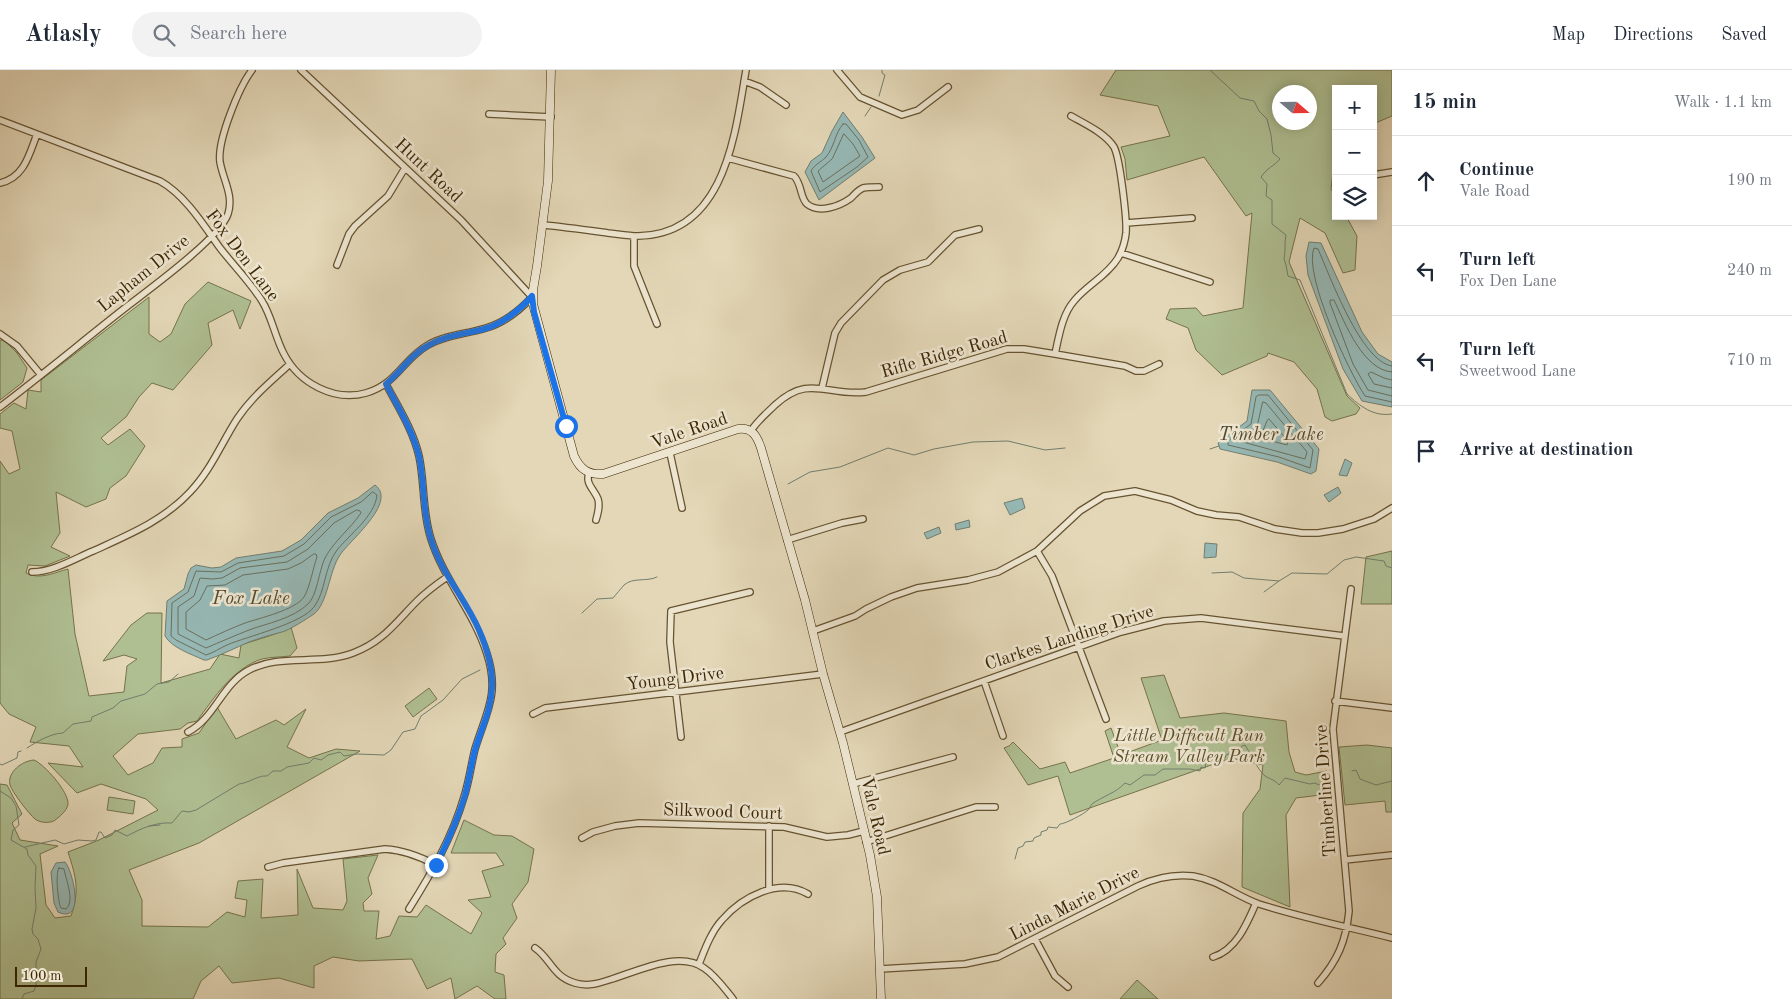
<!DOCTYPE html>
<meta charset="utf-8">
<style>
:root{--surface:#fff;--page:#f2f2f3;--text:#1f2937;--muted:#747a83;--line:#e0e1e3}
body{margin:0;font-family:"Old Standard TT",serif;background:var(--page);color:var(--text)}
.controls{position:absolute;right:15px;top:15px;display:grid;overflow:hidden;border-radius:0px;box-shadow:0 2px 12px #0003}
.controls button{width:45px;height:45px;display:grid;place-items:center;padding:0;border:0;border-bottom:1px solid var(--line);background:var(--surface);color:var(--text);font:25px sans-serif}
.compass{position:absolute;left:1272px;top:15px;width:45px;height:45px;border-radius:50%;background:var(--surface);box-shadow:0 2px 12px #0003;rotate:110deg}
.scale{position:absolute;left:15px;bottom:12px;width:72px;box-sizing:border-box;padding-left:5px;border:2px solid #3d2703;border-top:0;font-size:14px;line-height:18px;white-space:nowrap;color:#3d2703;-webkit-text-stroke:4px #ede5d0;paint-order:stroke}
.stop{position:absolute;width:15px;height:15px;margin:-11px;border:4px solid #1a73e8;border-radius:50%;background:#fff}
.stop.end{background:#1a73e8;border-color:#fff;box-shadow:0 1px 5px #0008}
.list{margin:0;padding:0;list-style:none}
h2{display:flex;justify-content:space-between;align-items:center;height:65px;margin:0;padding:0 20px;font-size:21px}
h2 small{font-size:16px;font-weight:400;color:var(--muted)}
.list li{display:grid;grid-template-columns:32px 1fr auto;gap:15px;align-items:center;box-sizing:border-box;height:90px;padding:0 20px;border-top:1px solid var(--line)}
.list b{display:block;font-size:19px;white-space:nowrap}
.list p{margin:0;font-size:16px;white-space:nowrap;color:var(--muted)}
.list em{font-size:16px;font-style:normal;color:var(--muted)}
.icon{flex:none;width:28px;height:28px;fill:none;stroke:currentColor;stroke-width:2;stroke-linecap:round;stroke-linejoin:round}
.map{position:relative;flex:none;width:1392px;height:929px;overflow:hidden}
header{display:flex;align-items:center;gap:30px;box-sizing:border-box;height:70px;padding:0 25px;background:var(--surface);border-bottom:1px solid var(--line)}
header strong{font-size:24px}
nav{display:flex;gap:28px;margin-inline-start:auto;font-size:18px}
.search{width:350px;height:45px;background:var(--page);display:flex;align-items:center;gap:12px;box-sizing:border-box;padding:0 18px;border-radius:28px;color:var(--muted);font-size:19px}
main{display:flex}
aside{flex:1;background:var(--surface)}
.map>svg:first-child{display:block}
.green{fill:#afbf92;stroke:#76734a;fill-rule:evenodd}
.water{fill:#96b8b5;stroke:#727e6e}
.lines{fill:none;stroke-linecap:round;stroke-linejoin:round}
.shore{stroke:#6a705c;stroke-width:1}
.stream{stroke:#727e6e;stroke-width:1}
.street-casing{stroke:#665330;stroke-width:8}
.secondary-casing{stroke:#3d2703;stroke-width:9}
.street{stroke:#ede5d0;stroke-width:5.5}
.secondary{stroke:#ede5d0;stroke-width:8}
.route{stroke:#1a73e8;stroke-width:6}
.labels{text-anchor:middle;stroke-width:5;stroke-linejoin:round;paint-order:stroke}
.street-label{font-size:18px;fill:#3d2703;stroke:#ede5d0}
.park-label{font-size:18px;font-style:italic;fill:#5a4d27;stroke:#ede5d0}
.water-label{font-size:19px;font-style:italic;fill:#534b30;stroke:#ede5d0}
</style>
<header>
<strong>Atlasly</strong>
<div class="search"><svg class="icon" aria-label="search" viewBox="0 0 24 24"><circle cx="10" cy="10" r="6"/><path d="M15 15l6 6"/></svg>Search here</div>
<nav><a>Map</a><a>Directions</a><a>Saved</a></nav>
</header>
<main>
<div class="map">
<svg width="1392" height="929" viewBox="0 0 1392 929">
<rect width="100%" height="100%" fill="#e3d7b7"/>
<filter id="stains"><feTurbulence type="fractalNoise" baseFrequency=".004" numOctaves="4"/><feColorMatrix values="0 0 0 0 .2 0 0 0 0 .09 0 0 0 0 .02 0 0 0 .5 -.17"/></filter>
<radialGradient id="worn" r=".72"><stop offset=".6" stop-color="#630" stop-opacity="0"/><stop offset="1" stop-color="#630" stop-opacity=".3"/></radialGradient>
<path class="green" d="M 1116,0 L 1392,0 L 1392,46 L 1373,54 L 1373,19 L 1336,19 L 1336,76 L 1331,119 L 1336,127 L 1336,146 L 1346,146 L 1357,166 L 1355,200 L 1343,203 L 1325,163 L 1300,148 L 1289,192 L 1347,326 L 1360,338 L 1356,344 L 1332,351 L 1325,347 L 1317,319 L 1294,292 L 1268,283 L 1267,286 L 1222,305 L 1196,280 L 1188,258 L 1166,249 L 1170,239 L 1196,238 L 1203,246 L 1243,238 L 1252,143 L 1246,146 L 1204,87 L 1127,110 L 1125,89 L 1121,77 L 1170,66 L 1158,36 L 1100,25 ZM 1280,22 L 1310,22 L 1310,52 L 1280,52 Z
M 208,212 L 251,231 L 240,259 L 233,240 L 208,253 L 212,275 L 173,320 L 152,313 L 139,327 L 126,347 L 101,368 L 108,375 L 130,359 L 145,376 L 126,406 L 110,418 L 106,429 L 86,437 L 56,422 L 60,463 L 51,477 L 70,486 L 45,496 L 28,495 L 26,503 C 40,510 53,503 68,499 L 75,564 L 89,626 L 124,622 L 127,596 L 137,589 L 124,585 L 103,591 L 131,555 L 147,543 L 162,543 L 161,613 L 210,599 L 220,584 L 239,588 L 241,575 C 255,570 279,564 291,557 L 297,578 L 290,586 C 281,587 271,587 262,589 C 233,598 214,628 197,651 L 188,653 L 180,659 L 138,664 L 113,686 L 128,705 L 153,693 L 162,678 L 182,677 L 182,669 L 199,663 L 217,637 L 236,669 L 276,650 L 284,655 L 306,639 L 287,677 L 309,688 L 336,679 L 360,681 L 199,773 L 129,800 L 142,830 L 142,856 L 208,857 L 227,842 L 245,847 L 247,830 L 235,828 L 238,811 L 263,809 L 261,848 L 298,845 L 297,799 L 313,838 L 343,840 L 347,831 L 343,789 L 378,785 L 368,808 L 372,824 L 363,833 L 364,841 L 379,841 L 376,869 L 390,866 L 399,846 L 417,847 L 426,835 L 471,864 L 482,843 L 468,830 L 491,827 L 482,801 L 504,795 L 496,783 L 451,783 L 464,750 L 494,765 L 512,766 L 534,779 L 528,812 L 512,834 L 517,848 L 503,868 L 506,874 L 496,884 L 495,902 L 504,905 L 506,929 L 495,929 L 477,916 L 455,929 L 451,908 L 427,919 L 412,889 L 359,891 L 333,887 L 314,896 L 314,918 L 279,908 L 232,913 L 219,896 L 201,911 L 193,929 L 0,929 L 0,714 L 7,715 L 22,744 L 12,753 L 20,770 L 58,776 L 40,784 L 46,835 L 55,848 L 71,846 C 80,820 76,807 68,782 L 99,770 L 158,740 L 146,729 L 101,714 L 77,723 L 48,693 L 83,697 L 69,676 L 30,672 L 36,657 L 9,644 L 0,633 L 0,391 L 9,404 L 20,399 L 12,361 L 0,358 L 0,344 L 14,333 L 26,339 L 28,320 L 41,322 L 41,310 L 149,227 L 149,264 L 160,272 L 171,264 L 185,234 Z
M 3,269 L 17,283 L 27,298 L 23,312 L 0,330 L 0,271 Z
M 1392,481 L 1392,534 L 1361,534 L 1366,487 Z
M 1164,605 L 1180,648 L 1224,643 L 1286,651 L 1289,682 L 1295,702 L 1306,705 L 1327,701 L 1329,724 L 1296,728 L 1286,745 L 1290,837 L 1242,817 L 1243,743 L 1260,719 L 1263,695 L 1231,688 L 1070,745 L 1058,706 L 1028,715 L 1004,678 L 1009,676 L 1013,672 L 1040,699 L 1065,692 L 1070,703 L 1114,688 L 1105,661 L 1111,658 L 1121,685 L 1162,670 L 1141,608 Z
M 429,618 L 437,629 L 413,647 L 405,636 Z
M 1367,675 L 1392,678 L 1392,742 L 1386,742 L 1385,731 L 1345,735 L 1339,677 Z
M 34,690 C 44,694 69,722 68,734 C 67,740 63,743 59,747 C 56,749 54,752 50,752 C 45,753 39,752 35,749 C 29,744 12,722 10,715 C 7,702 22,691 34,690 Z
M 109,727 L 135,731 L 133,744 L 107,740 Z
M 1137,910 L 1158,929 L 1120,929 Z"/>
<path class="water" d="M 843,42 L 862,67 L 875,88 L 819,130 L 805,102 L 811,91 L 822,83 L 832,61 Z
M 1309,172 L 1321,173 L 1362,262 L 1378,284 L 1392,292 L 1392,337 L 1362,331 L 1343,299 L 1308,205 L 1306,186 Z
M 1252,320 L 1270,320 L 1319,379 L 1316,401 L 1311,404 L 1277,392 L 1220,379 L 1218,373 L 1247,351 Z
M 1345,389 L 1352,393 L 1347,406 L 1339,405 Z
M 375,415 C 398,432 349,471 340,485 C 329,501 328,533 314,544 C 308,548 288,561 282,562 C 270,565 260,568 249,572 C 235,578 221,585 207,590 L 204,590 C 191,584 172,578 165,566 L 167,531 L 184,519 L 188,504 L 191,498 L 196,495 L 212,498 L 221,497 L 236,488 L 282,481 L 301,470 L 328,443 L 358,428 Z
M 1338,417 L 1341,423 L 1329,432 L 1324,425 Z
M 1022,428 L 1025,438 L 1010,445 L 1004,433 Z
M 969,450 L 970,457 L 956,460 L 955,454 Z
M 939,457 L 941,463 L 927,469 L 924,463 Z
M 1205,473 L 1217,474 L 1216,487 L 1204,488 Z
M 65,792 C 73,801 86,855 58,842 L 54,833 L 51,802 L 56,793 Z"/>
<g class="lines">
<path class="shore" d="M 843,54 L 846,54 L 859,70 L 868,87 L 857,97 L 820,122 L 811,101 C 815,94 820,93 826,87 C 834,78 835,63 843,54 Z
M 844,64 L 853,74 L 860,86 L 823,112 L 818,101 L 832,89 Z
M 1392,296 C 1361,292 1330,206 1318,179 L 1314,178 C 1303,204 1349,302 1365,326 L 1392,332
M 1392,302 C 1363,300 1345,253 1334,230 L 1330,230 L 1330,233 L 1353,294 L 1368,320 L 1392,326
M 1392,310 L 1384,308 L 1371,302 L 1368,304 L 1374,314 L 1392,318
M 1259,325 L 1268,325 L 1313,380 L 1310,398 L 1279,387 L 1228,375 L 1228,371 L 1251,354 L 1256,327 Z
M 1263,332 L 1266,333 L 1307,382 L 1305,389 L 1243,372 L 1243,369 L 1257,356 Z
M 1269,349 L 1288,371 L 1287,375 L 1260,368 L 1267,351 Z
M 373,422 L 377,425 C 375,446 349,465 337,480 C 324,497 326,521 314,537 C 301,554 248,566 227,575 C 220,578 213,583 206,585 L 176,570 L 171,566 L 172,533 L 188,522 L 196,501 L 221,502 L 238,493 L 284,486 L 304,474 L 331,447 L 361,432 Z
M 357,440 L 360,441 L 361,443 C 350,459 334,471 325,488 C 319,500 317,526 308,534 C 292,549 268,553 249,560 C 234,566 220,572 206,578 L 178,564 L 178,537 L 194,526 L 200,508 L 212,509 L 222,508 L 240,498 L 287,492 L 308,479 L 334,453 Z
M 314,484 L 316,484 L 317,487 C 313,498 310,517 304,527 C 295,540 260,548 245,553 C 232,558 219,564 206,570 L 186,559 L 186,542 L 200,530 L 207,516 L 225,515 L 243,505 L 288,499 L 301,493 Z
M 59,798 L 64,799 C 66,810 75,831 66,839 L 61,838 C 58,832 55,803 59,798 Z"/>
<path class="stream" d="M 1210,0 L 1240,28 L 1254,31 L 1259,41 L 1267,49 L 1271,65 L 1273,83 L 1280,89 C 1274,96 1267,98 1261,107 L 1267,114 L 1266,126 L 1272,130 L 1272,154 L 1286,165 C 1284,173 1286,181 1284,189 L 1286,195 L 1288,206 L 1300,210 L 1347,324 C 1360,336 1373,347 1392,344
M 879,26 L 885,5 L 882,3 L 882,0
M 865,46 L 871,37
M 1210,379 L 1219,376
M 788,414 L 810,402 L 840,397 L 888,378 L 914,385 L 934,379 L 973,372 L 1008,371 L 1045,380 L 1065,378
M 1212,503 L 1232,502 L 1244,508 L 1279,511 L 1292,503 L 1327,504 L 1344,490 L 1356,487 L 1384,491 L 1386,496 L 1392,498
M 1264,522 L 1279,511
M 582,543 L 597,529 L 613,528 C 617,524 620,519 624,515 C 633,507 647,512 657,507
M 27,678 C 36,672 52,663 63,663 L 73,654 L 91,651 L 92,647 L 113,638 L 121,631 L 145,624 L 157,614 L 169,612 L 178,604
M 0,694 L 2,695 L 17,688 L 18,682 L 21,681
M 1352,701 L 1356,700 L 1360,709 L 1376,715 L 1392,711
M 0,721 L 11,728 L 16,736 L 19,755 L 13,760 L 11,770 L 27,779 L 28,785 L 36,796 L 35,817 L 36,838 L 32,859 L 33,864 L 38,869 L 41,879 L 36,892 L 36,915 L 34,921 L 24,924 L 22,929
M 149,756 L 160,755
M 25,777 L 55,770 L 64,774 L 78,770 L 92,771 L 96,770 L 99,762 L 101,762 L 105,768 L 112,765 L 115,760 L 127,766 C 142,758 156,752 172,753 L 182,741 L 189,742 L 196,740 L 239,714 C 249,713 258,705 267,706 L 273,701 L 281,701 L 287,697 L 309,693 L 314,688 L 321,690 L 328,685 L 340,682 L 344,686 L 357,684 L 384,685 L 391,680 L 403,662 L 415,659 L 421,646 L 443,630 L 462,609 L 480,600
M 1015,789 L 1018,778 L 1023,776 L 1025,772 L 1033,771 L 1034,768 L 1041,765 L 1041,762 L 1047,760 L 1048,757 L 1057,758 L 1060,754 C 1065,754 1084,744 1088,740 C 1089,739 1091,735 1092,734 C 1103,726 1116,723 1125,713 L 1130,715 L 1144,705 L 1155,705 L 1163,699 L 1190,699 L 1200,701 L 1201,697 L 1205,698 L 1206,692 L 1225,688 L 1226,685 L 1239,680 L 1242,676 L 1245,675 C 1251,684 1257,699 1265,706 C 1270,709 1275,710 1279,715 L 1285,708 L 1310,714 L 1314,713 L 1320,715 L 1323,713 L 1326,715"/>
<g class="street-casing">
<path id="street" d="M 837,0 L 860,27 L 902,45 L 918,40 L 948,17
M 744,11 L 760,17 L 786,35
M 489,44 L 551,47
M 0,50 L 160,111 C 185,125 203,154 220,178 C 234,196 250,212 262,231 C 272,247 275,267 284,284 C 299,313 334,332 366,323 C 397,314 403,289 428,275 C 445,265 467,264 486,258 C 503,253 520,240 532,227 L 461,150 L 301,0
M 728,88 L 794,106 C 802,114 800,128 807,134 C 819,144 840,136 851,128 C 855,124 858,120 863,118 C 868,117 874,117 879,117
M 1373,105 L 1392,102
M 0,113 C 24,108 29,85 37,64
M 1126,153 L 1192,148
M 543,155 C 565,157 586,160 608,163 C 618,164 628,166 638,166 C 725,165 735,65 746,0
M 634,166 L 634,196 L 657,254
M 1121,183 L 1210,212
M 337,195 L 349,164 L 355,156 L 388,126 L 405,98
M 0,264 L 17,276 L 41,305
M 1055,284 C 1059,266 1062,245 1074,231 C 1087,215 1107,206 1118,188 C 1122,181 1125,172 1126,163 C 1127,149 1120,88 1114,77 C 1105,63 1085,54 1071,46
M 386,314 C 398,337 413,360 419,386 C 425,414 422,442 431,469 C 444,510 474,542 487,584 C 500,624 486,643 475,679 C 471,695 469,712 464,727 C 452,768 431,804 409,839
M 822,318 L 835,263 L 841,253 L 883,210 L 900,200 L 928,192 L 955,165 L 979,159
M 0,337 C 42,305 83,271 125,238 C 148,220 220,168 228,144 C 234,125 223,110 220,92 C 217,71 239,17 252,0
M 751,361 C 757,351 766,344 775,335 C 810,303 827,327 866,322 L 1007,279 L 1024,279 L 1055,284 L 1125,296 L 1136,301 L 1144,301 L 1159,294
M 670,383 L 682,438
M 589,403 C 585,414 594,419 598,429 C 600,436 598,443 596,450
M 787,470 L 842,453 L 863,449
M 1037,481 L 1052,506 L 1106,649
M 32,502 C 53,502 74,489 93,481 C 128,465 163,451 190,422 C 211,400 221,374 237,349 C 251,328 271,311 290,294
M 813,561 L 855,546 L 866,539 L 891,527 L 917,518 L 968,510 L 998,502 L 1037,481 L 1080,441 L 1104,426 L 1135,421 L 1171,430 L 1197,441 L 1216,445 L 1239,447 L 1275,459 L 1302,463 L 1318,463 L 1343,459 L 1374,449 L 1392,438
M 984,611 L 1003,666
M 1335,631 L 1392,638
M 533,644 L 545,638 L 823,604
M 188,662 C 215,648 222,614 249,600 C 281,583 319,596 353,583 C 383,572 396,552 417,531 C 426,522 437,514 447,507
M 840,662 L 1121,562 L 1164,551 L 1201,548 L 1344,566
M 681,667 L 670,572 L 671,541 L 750,522
M 853,714 L 953,687
M 582,768 L 593,762 L 615,756 L 639,753 L 784,757 L 827,767 L 848,765 L 864,761
M 866,772 L 976,737 L 995,737
M 1345,790 L 1392,785
M 268,797 L 283,793 L 385,779 C 404,780 419,786 436,795
M 769,819 L 769,756
M 1035,869 L 1055,906 L 1068,917
M 535,878 C 551,889 552,906 575,913 C 588,917 600,913 612,909 C 638,901 680,880 704,898 C 716,906 724,918 733,929
M 1213,887 C 1236,880 1247,854 1256,833
M 699,894 C 705,879 711,862 722,850 C 742,827 779,807 808,824
M 880,899 L 965,894 L 998,887 L 1138,816 C 1155,808 1174,804 1193,806 C 1218,810 1236,826 1259,834 C 1303,848 1348,857 1392,868
M 1318,913 C 1338,890 1346,871 1349,841 L 1333,659 L 1351,519"/>
</g>
<g class="secondary-casing">
<path id="secondary" d="M 551,0 L 548,111 L 537,196 L 533,220 L 533,234 L 574,386 C 580,399 588,405 603,404 L 738,359 C 752,357 757,366 761,378 L 805,530 L 823,604 L 843,673 L 870,785 L 877,827 L 881,929"/>
</g>
<use href="#street" class="street"/>
<use href="#secondary" class="secondary"/>
</g>
<g class="lines">
<path class="route" d="M 436,795 C 447,773 458,749 465,725 C 469,710 471,695 475,680 C 481,659 491,641 492,618 C 493,598 487,578 479,560 C 465,528 441,503 431,469 C 422,442 425,414 419,386 C 413,361 398,337 386,314 C 401,302 411,284 429,275 C 446,265 466,264 484,259 C 502,254 520,240 532,226 L 534,242 L 566,356"/>
</g>
<g class="labels">
<g class="street-label">
<text transform="translate(429 100) rotate(43)" y="6">Hunt Road</text>
<text transform="translate(243 185) rotate(53)" y="6">Fox Den Lane</text>
<text transform="translate(143 203) rotate(-39)" y="6">Lapham Drive</text>
<text transform="translate(944 284) rotate(-16)" y="6">Rifle Ridge Road</text>
<text transform="translate(689 360) rotate(-19)" y="6">Vale Road</text>
<text transform="translate(1069 567) rotate(-18)" y="6">Clarkes Landing Drive</text>
<text transform="translate(675 608) rotate(-7)" y="6">Young Drive</text>
<text transform="translate(1325 721) rotate(-94)" y="6">Timberline Drive</text>
<text transform="translate(723 741) rotate(2)" y="6">Silkwood Court</text>
<text transform="translate(876 746) rotate(77)" y="6">Vale Road</text>
<text transform="translate(1074 833) rotate(-27)" y="6">Linda Marie Drive</text>
</g>
<g class="park-label">
<text x="1189" y="671">Little Difficult Run<tspan x="1189" dy="21">Stream Valley Park</tspan></text>
</g>
<g class="water-label">
<text x="1271" y="370">Timber Lake</text>
<text x="251" y="534">Fox Lake</text>
</g>
</g>
<rect width="100%" height="100%" filter="url(#stains)"/>
<rect width="100%" height="100%" fill="url(#worn)"/>
</svg>
<div class="controls">
<button>+</button>
<button>−</button>
<button><svg class="icon" aria-label="layers" viewBox="0 0 24 24"><path d="M12 4l9 5-9 5-9-5zM3 14l9 5 9-5"/></svg></button>
</div>
<svg class="compass" viewBox="-18 -18 36 36"><path d="M0-13l5 13h-10z" fill="#e53935"/><path d="M0 13l5-13h-10z" fill="#747a83"/></svg>
<div class="scale">100 m</div>
<div class="stop" style="left:566px;top:356px"></div>
<div class="stop end" style="left:436px;top:795px"></div>
</div>
<aside>
<h2>15 min<small>Walk · 1.1 km</small></h2>
<ul class="list">
<li><svg class="icon" aria-label="ahead" viewBox="0 0 24 24"><path d="M12 20V5M6 11l6-6 6 6"/></svg><div><b>Continue</b><p>Vale Road</p></div><em>190 m</em></li>
<li><svg class="icon" aria-label="left" viewBox="0 0 24 24"><path d="M17 20v-9H6M10 6l-5 5 5 5"/></svg><div><b>Turn left</b><p>Fox Den Lane</p></div><em>240 m</em></li>
<li><svg class="icon" aria-label="left" viewBox="0 0 24 24"><path d="M17 20v-9H6M10 6l-5 5 5 5"/></svg><div><b>Turn left</b><p>Sweetwood Lane</p></div><em>710 m</em></li>
<li><svg class="icon" aria-label="arrive" viewBox="0 0 24 24"><path d="M6 21V4h12l-3 4 3 4H6"/></svg><div><b>Arrive at destination</b></div></li>
</ul>
</aside>
</main>
